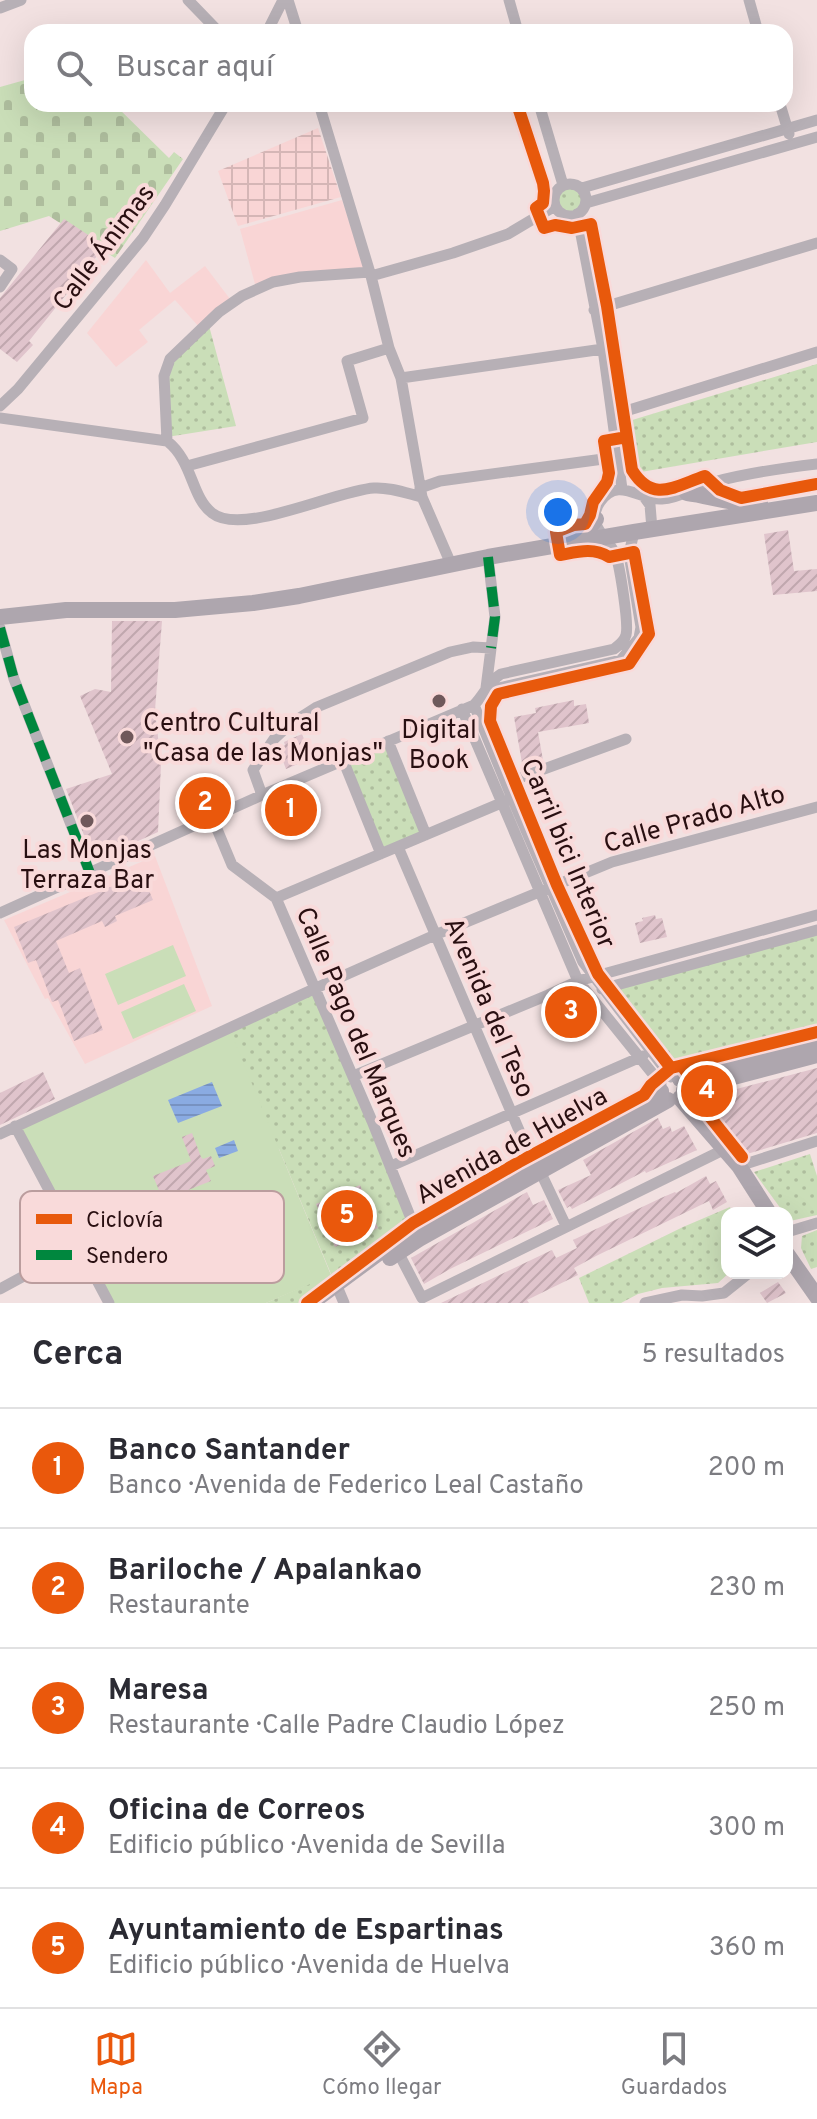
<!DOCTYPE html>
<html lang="es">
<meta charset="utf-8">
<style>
:root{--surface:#fff;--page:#f7f7f7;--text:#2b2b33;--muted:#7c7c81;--line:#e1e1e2;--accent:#ea580c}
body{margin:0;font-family:Overpass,sans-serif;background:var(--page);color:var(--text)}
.controls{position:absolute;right:24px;bottom:24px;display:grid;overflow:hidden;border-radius:16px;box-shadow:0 8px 32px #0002}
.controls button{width:72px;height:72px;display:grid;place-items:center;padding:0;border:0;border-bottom:2px solid var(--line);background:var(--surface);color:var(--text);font:40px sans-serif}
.you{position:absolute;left:558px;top:512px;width:28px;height:28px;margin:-20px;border:6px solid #fff;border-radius:50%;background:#1a73e8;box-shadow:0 0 0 12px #1a73e833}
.badge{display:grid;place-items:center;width:52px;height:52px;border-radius:50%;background:var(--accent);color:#fff;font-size:26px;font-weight:700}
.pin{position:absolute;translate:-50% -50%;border:4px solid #fff;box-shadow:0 2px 8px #0006}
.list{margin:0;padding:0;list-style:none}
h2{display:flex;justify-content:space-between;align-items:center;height:104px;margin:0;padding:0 32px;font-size:34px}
h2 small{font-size:26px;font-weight:400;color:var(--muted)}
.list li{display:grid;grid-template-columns:52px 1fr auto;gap:24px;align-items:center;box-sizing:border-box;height:120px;padding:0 32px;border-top:2px solid var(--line)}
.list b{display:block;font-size:30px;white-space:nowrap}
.list p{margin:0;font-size:26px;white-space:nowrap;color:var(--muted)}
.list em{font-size:26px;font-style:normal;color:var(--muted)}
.icon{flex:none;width:44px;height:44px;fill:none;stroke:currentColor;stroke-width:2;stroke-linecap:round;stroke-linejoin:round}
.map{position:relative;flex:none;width:817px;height:1303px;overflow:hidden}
.search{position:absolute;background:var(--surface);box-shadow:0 8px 32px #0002;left:24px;right:24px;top:24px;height:88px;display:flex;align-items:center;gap:20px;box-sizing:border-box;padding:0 28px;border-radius:24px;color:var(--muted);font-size:30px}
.sheet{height:704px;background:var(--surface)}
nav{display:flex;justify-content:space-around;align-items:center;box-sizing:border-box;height:112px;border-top:2px solid var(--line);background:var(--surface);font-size:22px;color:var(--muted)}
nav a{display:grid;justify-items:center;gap:4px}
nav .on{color:var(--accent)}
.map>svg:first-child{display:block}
.built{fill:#f9d5d5}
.industrial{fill:url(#industrial-grid)}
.grass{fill:url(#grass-dots)}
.cemetery{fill:url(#cemetery-stones)}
.pitch{fill:#cadeb8}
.water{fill:url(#water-rules)}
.building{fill:url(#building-hatch)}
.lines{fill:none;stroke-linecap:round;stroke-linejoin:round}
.street{stroke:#b7b0b6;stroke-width:11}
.secondary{stroke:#aea6ae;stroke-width:16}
.quiet{stroke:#00873e;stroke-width:10;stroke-dasharray:20 10;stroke-linecap:butt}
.cycleway-casing{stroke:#f9dada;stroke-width:17}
.cycleway{stroke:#e8590c;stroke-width:12}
.poi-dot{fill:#6f585a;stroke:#f9dada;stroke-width:3}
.labels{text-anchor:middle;stroke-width:8;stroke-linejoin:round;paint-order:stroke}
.street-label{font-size:26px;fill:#290f11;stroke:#f9dada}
.poi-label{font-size:26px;fill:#290f11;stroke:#f9dada}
.key{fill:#f9dada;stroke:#bb9d9e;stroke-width:2}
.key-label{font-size:22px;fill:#290f11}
</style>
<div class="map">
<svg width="817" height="1303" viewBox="0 0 817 1303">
<defs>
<pattern id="industrial-grid" width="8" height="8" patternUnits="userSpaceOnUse" patternTransform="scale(2)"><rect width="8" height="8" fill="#f9d5d5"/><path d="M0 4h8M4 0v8" fill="none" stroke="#d5b6b6"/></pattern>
<pattern id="grass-dots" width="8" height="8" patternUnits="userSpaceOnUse" patternTransform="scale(2)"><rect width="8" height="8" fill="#cadeb8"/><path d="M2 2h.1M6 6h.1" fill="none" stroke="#aebd9d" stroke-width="1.8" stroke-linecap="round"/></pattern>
<pattern id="cemetery-stones" width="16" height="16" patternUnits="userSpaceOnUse" patternTransform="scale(2)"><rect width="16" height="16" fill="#cadeb8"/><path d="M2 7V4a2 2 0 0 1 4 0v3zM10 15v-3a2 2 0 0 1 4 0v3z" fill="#aebd9d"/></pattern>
<pattern id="water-rules" width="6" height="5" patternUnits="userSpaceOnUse" patternTransform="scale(2)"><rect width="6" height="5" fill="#8aabe2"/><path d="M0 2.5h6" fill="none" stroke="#7792c1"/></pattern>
<pattern id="building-hatch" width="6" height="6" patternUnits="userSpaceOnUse" patternTransform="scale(2)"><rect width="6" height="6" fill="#e0c4cc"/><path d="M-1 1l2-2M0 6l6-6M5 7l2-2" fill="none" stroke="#c0a7ae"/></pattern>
</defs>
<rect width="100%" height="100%" fill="#f2e1e1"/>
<path class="built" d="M 342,200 L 365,269 L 274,278 L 255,284 L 240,229 Z
M 146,260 L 170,293 L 205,266 L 230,299 L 199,327 L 175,300 L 139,330 L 148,342 L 116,367 L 87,333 Z
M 155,856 L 212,1006 L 85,1064 L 48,998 L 45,999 L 4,920 Z"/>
<path class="industrial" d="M 318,128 L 341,197 L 238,226 L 218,171 Z"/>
<path class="grass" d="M557 199a13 13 0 1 1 26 0a13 13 0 1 1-26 0Z
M 208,322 L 236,426 L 167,437 L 170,359 Z
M 817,364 L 817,442 L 635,473 L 629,421 Z
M 388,741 L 426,835 L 381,854 L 343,760 Z
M 817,935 L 817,1026 L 674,1062 L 616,990 Z
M 316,988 L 414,1227 L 311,1303 L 266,1303 L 331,1274 L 279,1149 L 138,1070 Z
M 810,1154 L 817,1176 L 817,1215 L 790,1221 L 787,1213 L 784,1213 L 754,1172 Z
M 730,1207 L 733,1213 L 727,1213 L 727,1273 L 729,1273 L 718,1283 L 662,1288 L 638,1294 L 621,1303 L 589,1303 L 579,1278 L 683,1227 Z
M 817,1230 L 817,1267 L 811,1269 L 801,1248 L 802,1236 Z"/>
<path class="cemetery" d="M 32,78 L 32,104 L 114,104 L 169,158 L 174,152 L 183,159 L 115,258 L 49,216 L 0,231 L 0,87 Z"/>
<path class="pitch" d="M 173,945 L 186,976 L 118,1005 L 105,974 Z
M 184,984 L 196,1011 L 133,1039 L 121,1012 Z
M 229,1028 L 331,1275 L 266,1303 L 109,1303 L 15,1126 Z"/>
<path class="water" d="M 212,1082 L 222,1106 L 178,1123 L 168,1100 Z
M 234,1140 L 238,1151 L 219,1158 L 215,1148 Z"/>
<path class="building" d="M 64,219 L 105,246 L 29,341 L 33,345 L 17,362 L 0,349 L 0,298 Z
M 788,530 L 794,571 L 817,569 L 817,591 L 773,595 L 764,534 Z
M 112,621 L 162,621 L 155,710 L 161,764 L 158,832 L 94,861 L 66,789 L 112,774 L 80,696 L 95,689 L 111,692 Z
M 574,700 L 574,706 L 586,704 L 589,723 L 538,732 L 543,760 L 522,763 L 514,717 L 536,713 L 535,708 Z
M 302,734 L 312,758 L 286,769 L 278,748 L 285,745 L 284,742 Z
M 142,874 L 153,900 L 115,916 L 117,921 L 105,927 L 102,921 L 56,941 L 69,973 L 80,968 L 103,1030 L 74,1041 L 58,1000 L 52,1002 L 36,960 L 28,963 L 14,927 Z
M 655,915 L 656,919 L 662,918 L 667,937 L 640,943 L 635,923 L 643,921 L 642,918 Z
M 573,994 L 586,1027 L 571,1034 L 557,1001 Z
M 817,1068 L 817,1133 L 747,1154 L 745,1147 L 740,1149 L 706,1105 L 710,1096 Z
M 43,1072 L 55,1099 L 0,1125 L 0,1093 Z
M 658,1118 L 663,1129 L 670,1126 L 672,1132 L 684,1126 L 697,1150 L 646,1173 L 645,1171 L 572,1209 L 570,1206 L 567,1208 L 558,1190 L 591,1175 L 583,1160 Z
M 192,1133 L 201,1157 L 203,1159 L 211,1156 L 215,1166 L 206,1170 L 211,1181 L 163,1200 L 153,1176 L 191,1161 L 182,1137 Z
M 706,1176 L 710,1184 L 716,1181 L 727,1202 L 713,1210 L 709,1201 L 596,1256 L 574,1268 L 578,1275 L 527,1300 L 529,1303 L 441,1303 L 552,1250 L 556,1258 L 577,1248 L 573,1240 L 661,1198 L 675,1192 L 676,1193 Z
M 360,1185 L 378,1228 L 335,1247 L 316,1204 Z
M 527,1192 L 533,1205 L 544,1200 L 553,1219 L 450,1269 L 424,1284 L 411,1258 Z
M 778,1282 L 786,1293 L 767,1303 L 760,1293 Z"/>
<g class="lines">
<path class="street" d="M 188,0 L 219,32
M 288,0 L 298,32
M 509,0 L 518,32
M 749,0 L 758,32
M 0,8 L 21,0
M 267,32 L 283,0
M 746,32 L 757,29
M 319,104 L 371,276 L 389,348 L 401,378 L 422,497 L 451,564
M 539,104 L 563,185
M 780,104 L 789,134
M554 200a16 16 0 1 1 32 0a16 16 0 1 1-32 0Z
M 582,188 L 817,120
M 586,203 L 817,137
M 577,214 L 603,349 L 622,489
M 0,260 L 12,269 L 0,287
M 371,276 L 453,253 L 508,234 L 555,206
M 594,310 L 817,243
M 401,378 L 603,349
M 0,406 L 18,389 L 143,238 L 165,205 L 226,104
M 613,415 L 817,352
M 0,418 L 167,441 C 193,461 191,497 212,513 C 242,537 337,490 374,488 C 390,487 406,493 422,497
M 167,441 L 164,376 L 170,359 L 219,312 L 242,296 L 273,282 L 300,277 L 370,272
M 187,466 L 363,418 L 347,361 L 389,348
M 420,488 L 440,481 L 618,457
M 645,498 L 650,505 L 652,529
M 0,628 L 14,679 L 90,873
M 486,688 L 495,617 L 488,557
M 485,693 L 503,687 L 621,660 L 639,638 L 641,627 L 629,554 L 634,532
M 474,705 L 512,798 L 583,962 L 671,1077
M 462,709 L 578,981 L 661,1084
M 388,741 L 426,835
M 343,760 L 381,854
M 506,783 L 626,739
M 262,795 L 253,770 L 274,739 L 289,725 L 317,707 L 450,652 L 473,647 L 491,648
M 212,817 L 232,865 L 276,898 L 372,1121 L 416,1231
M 398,847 L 530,1156 L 540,1171 L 566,1226
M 276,898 L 508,800
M 0,913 L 262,795 L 474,705 C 484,695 489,681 501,674 L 614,649 C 619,645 624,642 626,635 C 629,624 620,568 616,556 C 609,537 584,526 600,502 C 618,475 640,501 662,499 C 681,498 696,486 714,482 C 747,473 783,468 817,464
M 602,989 L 817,930
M 353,1076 L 548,995 L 578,981 L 817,915
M 15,1126 L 109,1303
M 0,1134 L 316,988 L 435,935 L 612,862 L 817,807
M 391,1166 L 643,1056
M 739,1166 L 817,1141
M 787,1232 L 817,1223
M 398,1252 L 422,1298 L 723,1150
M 336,1284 L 344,1303
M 0,1289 L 79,1246
M 645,1303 L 682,1295 L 702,1296 L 724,1293 L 749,1273"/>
<path class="secondary" d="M 687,493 C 712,496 734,506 760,502
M 571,542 L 589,528 L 596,519
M 0,617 L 66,610 L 175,610 L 253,603 L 299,596 L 488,557 L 634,532 L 817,503
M 680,1079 L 700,1071 L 817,1041
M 684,1090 L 817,1055
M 680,1098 L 739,1166 L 769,1213
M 787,1254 L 817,1297
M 390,1258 L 419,1239 L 668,1100
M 311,1303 L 414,1227 L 444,1209 L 661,1091"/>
<path class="quiet" d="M 488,557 L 495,617 L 491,648
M 0,628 L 14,679 L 90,873"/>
<g class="cycleway-casing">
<path id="cycleway" d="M 517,104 L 543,183 L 544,191 L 543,203 L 536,208 L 544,228 L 555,225 L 572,228 L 591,224 L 607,306 L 632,470 C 653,504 675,486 705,476 L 720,490 L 741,498 L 817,484
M 627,437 L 604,441 L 609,473 L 607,482 L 593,502 L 590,515 L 585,524 L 574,525 L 556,532 L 560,555 C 577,552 593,547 609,557 L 634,552 L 649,634 L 629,664 L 498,694 L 491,706 L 490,721 L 557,885 L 598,974 L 671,1068
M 682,1066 L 692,1080 L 694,1097 L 742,1157
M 307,1303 L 413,1223 L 519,1162 L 644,1095 L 651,1085 L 671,1068 L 817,1032"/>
</g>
<use href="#cycleway" class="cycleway"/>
</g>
<g class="poi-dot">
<circle cx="439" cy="701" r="8"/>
<circle cx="127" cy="737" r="8"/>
<circle cx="87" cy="821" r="8"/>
</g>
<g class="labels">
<g class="street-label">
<text transform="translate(103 247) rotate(-53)" y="9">Calle Ánimas</text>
<text transform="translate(694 818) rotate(-16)" y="9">Calle Prado Alto</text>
<text transform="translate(569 853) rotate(67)" y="9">Carril bici Interior</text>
<text transform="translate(490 1007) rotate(67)" y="9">Avenida del Teso</text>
<text transform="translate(357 1032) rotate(67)" y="9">Calle Pago del Marques</text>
<text transform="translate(511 1145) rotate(-29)" y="9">Avenida de Huelva</text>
</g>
<g class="poi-label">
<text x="143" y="731" text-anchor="start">Centro Cultural<tspan x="143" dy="30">"Casa de las Monjas"</tspan></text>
<text x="439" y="738">Digital<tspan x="439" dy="30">Book</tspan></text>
<text x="87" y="858">Las Monjas<tspan x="87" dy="30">Terraza Bar</tspan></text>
</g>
</g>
<rect x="20" y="1191" width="264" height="92" rx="12" class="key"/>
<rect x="36" y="1214" width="36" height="10" fill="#e8590c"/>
<rect x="36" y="1250" width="36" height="10" fill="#00873e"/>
<g class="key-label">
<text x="86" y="1227">Ciclovía</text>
<text x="86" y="1263">Sendero</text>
</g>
</svg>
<div class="controls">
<button><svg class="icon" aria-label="layers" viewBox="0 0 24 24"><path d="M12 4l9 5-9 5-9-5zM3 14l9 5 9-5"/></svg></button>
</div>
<div class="you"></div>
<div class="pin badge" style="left:291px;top:810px">1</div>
<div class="pin badge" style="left:205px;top:803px">2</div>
<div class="pin badge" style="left:571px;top:1012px">3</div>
<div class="pin badge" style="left:707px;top:1091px">4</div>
<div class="pin badge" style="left:347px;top:1216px">5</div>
<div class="search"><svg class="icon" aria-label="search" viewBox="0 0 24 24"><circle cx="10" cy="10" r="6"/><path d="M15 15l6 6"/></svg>Buscar aquí</div>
</div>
<section class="sheet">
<h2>Cerca<small>5 resultados</small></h2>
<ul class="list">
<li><span class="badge">1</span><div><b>Banco Santander</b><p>Banco · Avenida de Federico Leal Castaño</p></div><em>200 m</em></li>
<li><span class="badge">2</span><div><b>Bariloche / Apalankao</b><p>Restaurante</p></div><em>230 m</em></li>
<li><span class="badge">3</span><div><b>Maresa</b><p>Restaurante · Calle Padre Claudio López</p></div><em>250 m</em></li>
<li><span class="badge">4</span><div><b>Oficina de Correos</b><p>Edificio público · Avenida de Sevilla</p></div><em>300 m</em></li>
<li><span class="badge">5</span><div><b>Ayuntamiento de Espartinas</b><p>Edificio público · Avenida de Huelva</p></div><em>360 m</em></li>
</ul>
</section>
<nav>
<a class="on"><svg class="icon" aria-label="map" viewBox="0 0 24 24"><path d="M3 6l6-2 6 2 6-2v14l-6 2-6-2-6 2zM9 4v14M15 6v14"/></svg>Mapa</a>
<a><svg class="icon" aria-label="directions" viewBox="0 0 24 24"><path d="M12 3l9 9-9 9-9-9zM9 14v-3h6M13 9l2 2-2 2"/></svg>Cómo llegar</a>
<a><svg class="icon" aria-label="saved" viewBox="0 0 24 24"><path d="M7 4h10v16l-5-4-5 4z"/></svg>Guardados</a>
</nav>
